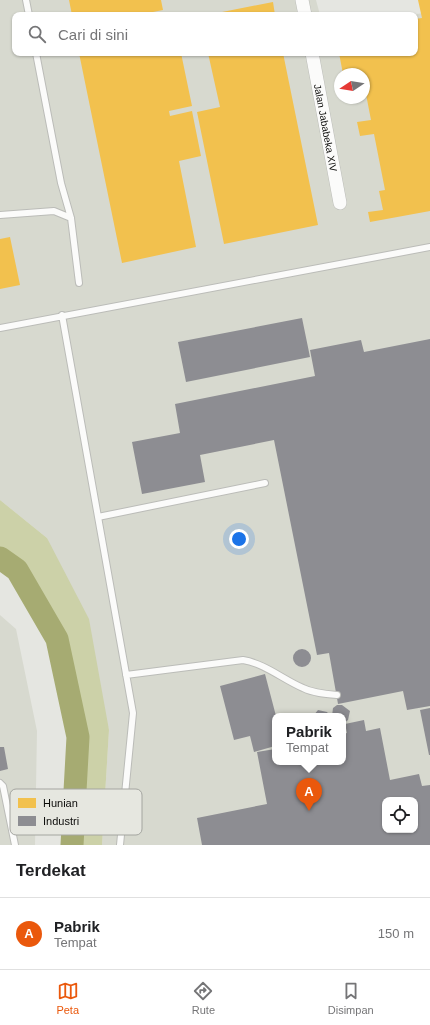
<!DOCTYPE html>
<html lang="id">
<style>
:root{--surface:#fff;--page:#f2f2f2;--text:#202124;--muted:#757577;--line:#e0e0e0;--accent:#ea580c}
body{margin:0;font-family:Arial,sans-serif;background:var(--page);color:var(--text)}
.controls{position:absolute;right:12px;bottom:12px;display:grid;overflow:hidden;border-radius:8px;box-shadow:0 1px 3px #0004}
.controls button{width:36px;height:36px;display:grid;place-items:center;padding:0;border:0;border-bottom:1px solid var(--line);background:var(--surface);color:var(--text);font:20px sans-serif}
.compass{position:absolute;left:334px;top:68px;width:36px;height:36px;border-radius:50%;background:var(--surface);box-shadow:0 1px 3px #0004;rotate:258deg}
.you{position:absolute;left:239px;top:539px;width:14px;height:14px;margin:-10px;border:3px solid #fff;border-radius:50%;background:#1a73e8;box-shadow:0 0 0 6px #1a73e833}
.badge{display:grid;place-items:center;width:26px;height:26px;border-radius:50%;background:var(--accent);color:#fff;font-size:13px;font-weight:700}
.pin{position:absolute;translate:-50% -33px;filter:drop-shadow(0 1px 2px #0008)}
.pin::after{content:'';position:absolute;top:21px;width:14px;height:12px;background:inherit;clip-path:polygon(0 0,100% 0,50% 100%)}
.popup{position:absolute;left:272px;top:713px;width:74px;height:52px;box-sizing:border-box;display:grid;place-content:center;border-radius:8px;background:var(--surface);filter:drop-shadow(0 1px 3px #0005);font-size:13px;white-space:nowrap;color:var(--muted)}
.popup b{font-size:15px;color:var(--text)}
.popup::after{content:'';position:absolute;left:50%;top:100%;margin-left:-8px;border:8px solid transparent;border-top-color:var(--surface)}
.list{margin:0;padding:0;list-style:none}
h2{display:flex;justify-content:space-between;align-items:center;height:52px;margin:0;padding:0 16px;font-size:17px}
h2 small{font-size:13px;font-weight:400;color:var(--muted)}
.list li{display:grid;grid-template-columns:26px 1fr auto;gap:12px;align-items:center;box-sizing:border-box;height:72px;padding:0 16px;border-top:1px solid var(--line)}
.list b{display:block;font-size:15px;white-space:nowrap}
.list p{margin:0;font-size:13px;white-space:nowrap;color:var(--muted)}
.list em{font-size:13px;font-style:normal;color:var(--muted)}
.icon{flex:none;width:22px;height:22px;fill:none;stroke:currentColor;stroke-width:2;stroke-linecap:round;stroke-linejoin:round}
.map{position:relative;flex:none;width:430px;height:845px;overflow:hidden}
.search{position:absolute;background:var(--surface);box-shadow:0 1px 3px #0004;left:12px;right:12px;top:12px;height:44px;display:flex;align-items:center;gap:10px;box-sizing:border-box;padding:0 14px;border-radius:8px;color:var(--muted);font-size:15px}
.sheet{height:124px;background:var(--surface)}
nav{display:flex;justify-content:space-around;align-items:center;box-sizing:border-box;height:56px;border-top:1px solid var(--line);background:var(--surface);font-size:11px;color:var(--muted)}
nav a{display:grid;justify-items:center;gap:2px}
nav .on{color:var(--accent)}
.map>svg:first-child{display:block}
.built{fill:#d7d9cf;fill-rule:evenodd}
.green{fill:#ccd1a8}
.homes{fill:#f2c14e}
.industry{fill:#8d8d92;fill-rule:evenodd}
.lines{fill:none;stroke-linecap:round;stroke-linejoin:round}
.river{stroke:#a6ab72;stroke-width:23}
.lane-casing{stroke:#bbbcb8;stroke-width:8}
.street-casing{stroke:#bbbcb8;stroke-width:14}
.lane{stroke:#fbfbfa;stroke-width:6}
.street{stroke:#fbfbfa;stroke-width:13}
.labels{text-anchor:middle;stroke-width:4;stroke-linejoin:round;paint-order:stroke}
.street-label{font-size:10px;fill:#0b0b09;stroke:#e6e7e0}
.key{fill:#e6e7e0;stroke:#a4a5a0;stroke-width:1}
.key-label{font-size:11px;fill:#0b0b09}
</style>
<div class="map">
<svg width="430" height="845" viewBox="0 0 430 845">
<rect width="100%" height="100%" fill="#e5e6e1"/>
<path class="built" d="M 0,0 L 316,0 L 320,15 L 15,15 L 15,53 L 415,53 L 415,15 L 410,15 L 430,12 L 430,845 L 102,845 L 109,730 L 47,538 L 0,500 ZM 340,74 L 364,74 L 364,98 L 340,98 ZM 275,716 L 343,716 L 343,762 L 275,762 ZM 385,800 L 415,800 L 415,830 L 385,830 Z
M 0,615 L 16,629 L 37,731 L 35,845 L 0,845 Z"/>
<path class="green" d="M 0,500 L 47,538 L 89,619 L 109,730 L 102,845 L 72,845 L 78,737 L 57,639 L 17,570 L 0,558 Z"/>
<path class="homes" d="M 69,0 L 161,0 L 163,10 L 138,15 L 72,15 Z
M 418,0 L 430,0 L 430,211 L 370,222 L 368,212 L 383,210 L 379,191 L 385,190 L 374,134 L 360,136 L 357,122 L 371,120 L 364,84 L 364,74 L 343,74 L 339,53 L 415,53 L 415,19 L 422,18 Z
M 273,2 L 275,15 L 212,15 L 212,14 Z
M 79,53 L 181,53 L 192,106 L 169,111 L 170,116 L 192,111 L 201,156 L 179,161 L 196,247 L 122,263 Z
M 208,53 L 283,53 L 318,225 L 224,244 L 197,112 L 220,107 Z
M 10,237 L 20,285 L 0,289 L 0,239 Z"/>
<path class="industry" d="M 302,318 L 310,357 L 186,382 L 178,342 Z
M 430,339 L 430,706 L 407,710 L 403,691 L 338,704 L 329,653 L 317,655 L 274,440 L 200,455 L 205,482 L 142,494 L 132,442 L 180,433 L 175,404 L 315,376 L 310,350 L 361,340 L 364,352 Z
M293 658a9 9 0 1 1 18 0a9 9 0 1 1-18 0Z
M 265,674 L 276,716 L 275,746 L 254,752 L 250,736 L 234,740 L 220,686 Z
M 337,705 L 342,705 L 350,711 L 348,720 L 343,724 L 343,716 L 332,716 L 333,708 Z
M 430,708 L 430,755 L 429,755 L 420,710 Z
M 318,710 L 327,712 L 330,716 L 313,716 Z
M 364,720 L 366,731 L 380,728 L 390,780 L 419,774 L 422,786 L 430,785 L 430,845 L 202,845 L 197,818 L 267,804 L 257,752 L 275,749 L 275,762 L 343,762 L 343,734 L 347,733 L 345,724 ZM 385,800 L 415,800 L 415,830 L 385,830 Z
M 0,747 L 4,747 L 8,769 L 0,771 Z"/>
<g class="lines">
<path class="river" d="M 0,558 L 17,570 L 57,639 L 78,737 L 72,845"/>
<g class="lane-casing">
<path id="lane" d="M 26,0 L 29,15
M 36,53 L 61,183 L 71,218 L 79,283
M 0,215 L 54,211 L 71,218
M 62,315 L 133,713 L 120,845
M 0,328 L 430,247
M 98,517 L 265,483
M 126,675 L 243,660 C 266,664 282,679 303,688 C 313,693 325,694 337,695
M 0,783 L 3,786 L 15,845"/>
</g>
<g class="street-casing">
<g id="street">
<path d="M 302,0 L 305,15"/>
<path id="s1" d="M 312,53 L 340,203"/>
</g>
</g>
<use href="#lane" class="lane"/>
<use href="#street" class="street"/>
</g>
<g class="labels">
<g class="street-label">
<text dy="4" stroke="none"><textPath href="#s1" startOffset="76">Jalan Jababeka XIV</textPath></text>
</g>
</g>
<rect x="10" y="789" width="132" height="46" rx="6" class="key"/>
<rect x="18" y="798" width="18" height="10" fill="#f2c14e"/>
<rect x="18" y="816" width="18" height="10" fill="#8d8d92"/>
<g class="key-label">
<text x="43" y="807">Hunian</text>
<text x="43" y="825">Industri</text>
</g>
</svg>
<div class="controls">
<button><svg class="icon" aria-label="locate" viewBox="0 0 24 24"><circle cx="12" cy="12" r="6"/><path d="M12 2v4M12 18v4M2 12h4M18 12h4"/></svg></button>
</div>
<svg class="compass" viewBox="-18 -18 36 36"><path d="M0-13l5 13h-10z" fill="#e53935"/><path d="M0 13l5-13h-10z" fill="#757577"/></svg>
<div class="you"></div>
<div class="pin badge" style="left:309px;top:811px">A</div>
<div class="popup"><b>Pabrik</b>Tempat</div>
<div class="search"><svg class="icon" aria-label="search" viewBox="0 0 24 24"><circle cx="10" cy="10" r="6"/><path d="M15 15l6 6"/></svg>Cari di sini</div>
</div>
<section class="sheet">
<h2>Terdekat<small></small></h2>
<ul class="list">
<li><span class="badge">A</span><div><b>Pabrik</b><p>Tempat</p></div><em>150 m</em></li>
</ul>
</section>
<nav>
<a class="on"><svg class="icon" aria-label="map" viewBox="0 0 24 24"><path d="M3 6l6-2 6 2 6-2v14l-6 2-6-2-6 2zM9 4v14M15 6v14"/></svg>Peta</a>
<a><svg class="icon" aria-label="directions" viewBox="0 0 24 24"><path d="M12 3l9 9-9 9-9-9zM9 14v-3h6M13 9l2 2-2 2"/></svg>Rute</a>
<a><svg class="icon" aria-label="saved" viewBox="0 0 24 24"><path d="M7 4h10v16l-5-4-5 4z"/></svg>Disimpan</a>
</nav>
